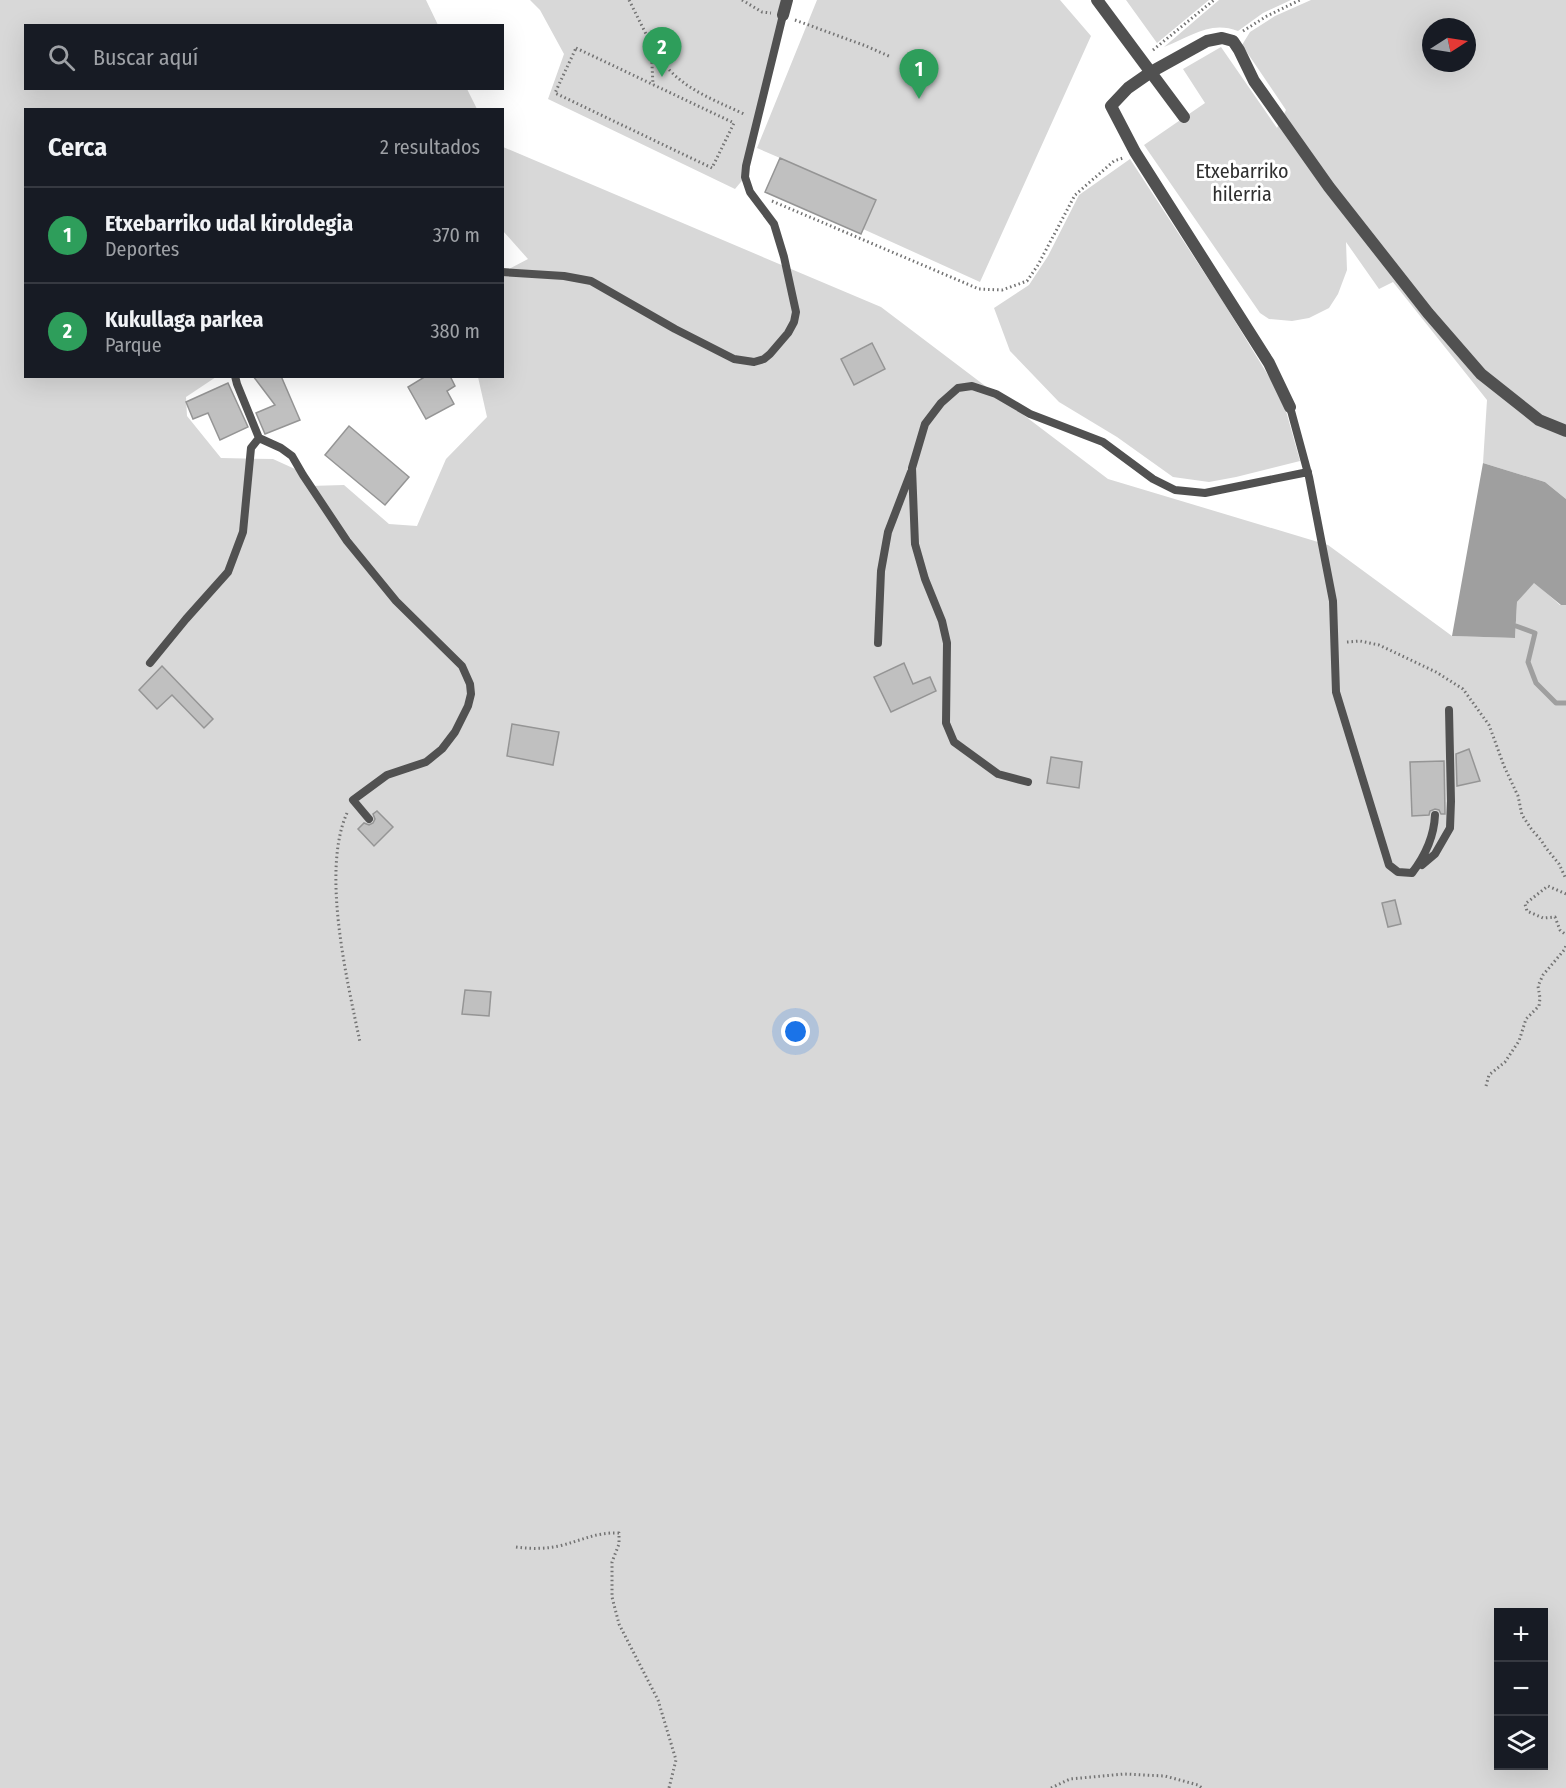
<!DOCTYPE html>
<html lang="es">
<meta charset="utf-8">
<style>
:root{--surface:#171b24;--page:#20242c;--text:#f1f3f6;--muted:#9ea1a6;--line:#363941;--accent:#1a73e8}
body{margin:0;font-family:"Fira Sans Condensed",sans-serif;background:var(--page);color:var(--text)}
.controls{position:absolute;right:18px;bottom:18px;display:grid;overflow:hidden;border-radius:0px;box-shadow:0 6px 24px #0002}
.controls button{width:54px;height:54px;display:grid;place-items:center;padding:0;border:0;border-bottom:2px solid var(--line);background:var(--surface);color:var(--text);font:30px sans-serif}
.compass{position:absolute;left:1422px;top:18px;width:54px;height:54px;border-radius:50%;background:var(--surface);box-shadow:0 6px 24px #0002;rotate:78deg}
.you{position:absolute;left:796px;top:1032px;width:21px;height:21px;margin:-15px;border:4px solid #fff;border-radius:50%;background:#1a73e8;box-shadow:0 0 0 9px #1a73e833}
.badge{display:grid;place-items:center;width:39px;height:39px;border-radius:50%;background:var(--accent);color:#fff;font-size:20px;font-weight:700}
.pin{position:absolute;translate:-50% -50px;filter:drop-shadow(0 2px 3px #0008)}
.pin::after{content:'';position:absolute;top:32px;width:21px;height:18px;background:inherit;clip-path:polygon(0 0,100% 0,50% 100%)}
.list{margin:0;padding:0;list-style:none}
h2{display:flex;justify-content:space-between;align-items:center;height:78px;margin:0;padding:0 24px;font-size:26px}
h2 small{font-size:20px;font-weight:400;color:var(--muted)}
.list li{display:grid;grid-template-columns:39px 1fr auto;gap:18px;align-items:center;box-sizing:border-box;height:96px;padding:0 24px;border-top:2px solid var(--line)}
.list b{display:block;font-size:22px;white-space:nowrap}
.list p{margin:0;font-size:20px;white-space:nowrap;color:var(--muted)}
.list em{font-size:20px;font-style:normal;color:var(--muted)}
.icon{flex:none;width:33px;height:33px;fill:none;stroke:currentColor;stroke-width:2;stroke-linecap:round;stroke-linejoin:round}
.map{position:relative;flex:none;width:1566px;height:1788px;overflow:hidden}
.search{position:absolute;background:var(--surface);box-shadow:0 6px 24px #0002;left:24px;top:24px;width:480px;height:66px;display:flex;align-items:center;gap:15px;box-sizing:border-box;padding:0 21px;border-radius:0px;color:var(--muted);font-size:22px}
.panel{position:absolute;background:var(--surface);box-shadow:0 6px 24px #0002;left:24px;top:108px;width:480px;height:270px;border-radius:0px}
.map>svg:first-child{display:block}
.green{fill:#d8d8d8;fill-rule:evenodd}
.water{fill:#9f9f9f}
.lines{fill:none;stroke-linecap:round;stroke-linejoin:round}
.stream{stroke:#9f9f9f;stroke-width:5}
.building{fill:#c0c0c0;stroke:#959595;stroke-width:1.5}
.path{stroke:#737373;stroke-width:3;stroke-dasharray:1.5 3;stroke-linecap:butt}
.lane{stroke:#515151;stroke-width:8}
.street{stroke:#515151;stroke-width:12}
.labels{text-anchor:middle;stroke-width:6;stroke-linejoin:round;paint-order:stroke}
.park-label{font-size:20px;fill:#2f2f2f;stroke:#fff}
</style>
<div class="map">
<svg width="1566" height="1788" viewBox="0 0 1566 1788">
<rect width="100%" height="100%" fill="#fff"/>
<path class="green" d="M 0,0 L 426,0 L 438,25 L 26,26 L 26,88 L 467,89 L 477,109 L 26,110 L 26,376 L 216,377 L 186,397 L 187,416 L 221,458 L 273,459 L 295,469 L 309,486 L 344,485 L 389,524 L 417,526 L 446,459 L 487,417 L 478,377 L 502,376 L 503,272 L 528,259 L 503,231 L 503,147 L 881,307 L 1108,479 L 1328,545 L 1452,636 L 1515,638 L 1517,602 L 1534,582 L 1560,605 L 1566,605 L 1566,1788 L 0,1788 ZM 1498,1612 L 1544,1612 L 1544,1766 L 1498,1766 Z
M 530,0 L 787,0 L 745,177 L 735,189 L 548,99 L 564,54 L 540,10 Z
M 817,0 L 1060,0 L 1091,36 L 980,282 L 863,229 L 765,192 L 780,158 L 757,148 Z
M 1126,0 L 1209,0 L 1157,43 Z
M 1219,0 L 1291,0 L 1263,13 L 1238,31 C 1210,20 1190,37 1164,47 Z
M 1311,0 L 1566,0 L 1566,499 L 1545,482 L 1483,463 L 1487,400 L 1393,282 L 1379,289 L 1346,242 L 1347,270 L 1338,294 L 1329,308 L 1309,318 L 1292,321 L 1269,319 L 1260,313 L 1144,145 L 1205,103 L 1183,69 L 1221,47 L 1277,128 L 1286,110 L 1242,45 L 1250,32 L 1275,16 ZM 1431,27 L 1467,27 L 1467,63 L 1431,63 Z
M 1130,159 L 1222,300 L 1271,380 L 1286,411 L 1300,461 L 1236,477 L 1209,482 L 1173,477 L 1117,437 L 1059,402 L 1010,351 L 994,308 L 1029,285 L 1048,256 L 1079,195 Z"/>
<path class="water" d="M 1483,463 L 1545,482 L 1566,499 L 1566,605 L 1561,605 L 1534,583 L 1517,602 L 1515,638 L 1452,636 Z"/>
<g class="lines">
<path class="stream" d="M 1516,626 L 1535,633 L 1528,662 L 1536,683 L 1556,703 L 1566,703"/>
</g>
<path class="building" d="M 780,158 L 876,200 L 861,234 L 765,192 Z
M 872,343 L 885,369 L 854,385 L 841,359 Z
M 253,376 L 281,376 L 300,420 L 265,434 L 256,413 L 275,405 Z
M 426,376 L 450,376 L 455,386 L 447,391 L 454,404 L 426,419 L 408,387 Z
M 228,383 L 248,427 L 220,440 L 208,413 L 193,419 L 186,402 Z
M 349,426 L 409,477 L 385,505 L 325,455 Z
M 904,663 L 913,684 L 930,677 L 936,691 L 891,712 L 874,677 Z
M 162,666 L 213,719 L 204,728 L 172,695 L 157,709 L 139,690 Z
M 512,724 L 559,732 L 553,765 L 507,756 Z
M 1469,749 L 1480,781 L 1457,786 L 1456,754 Z
M 1051,757 L 1082,762 L 1079,788 L 1047,783 Z
M 1444,761 L 1445,814 L 1441,814 L 1439,810 L 1435,809 L 1430,811 L 1429,815 L 1412,816 L 1410,762 Z
M 377,811 L 393,827 L 374,846 L 358,829 L 364,823 L 369,825 L 373,823 L 375,819 L 373,814 Z
M 1395,900 L 1401,924 L 1388,927 L 1382,903 Z
M 465,990 L 491,992 L 489,1016 L 462,1014 Z"/>
<g class="lines">
<path class="path" d="M 629,0 L 651,44 L 653,85
M 742,0 L 762,12 L 771,13
M 795,20 L 866,46 L 891,57
M 1243,31 L 1267,16 L 1300,0
M 651,44 C 673,86 706,96 746,115
M 576,48 L 734,123 L 712,168 L 555,93 Z
M 1153,50 L 1214,0
M 772,201 L 979,289 L 1002,290 L 1027,281 L 1038,265 L 1075,195 L 1114,161 L 1123,158
M 1347,642 L 1360,641 L 1379,645 L 1436,672 L 1463,689 L 1489,725 L 1504,766 L 1518,796 L 1522,815 L 1532,830 L 1541,840 L 1546,848 L 1559,864 L 1566,879
M 347,813 C 321,871 347,980 360,1042
M 1566,894 L 1548,886 L 1525,904 L 1527,911 L 1543,918 L 1555,917 L 1560,930 L 1566,935
M 1486,1086 L 1489,1075 L 1505,1062 L 1519,1041 L 1526,1019 L 1539,1006 L 1540,998 L 1538,986 L 1543,975 L 1565,949 L 1566,945
M 516,1547 C 531,1549 545,1549 559,1546 C 581,1541 595,1532 619,1533 L 619,1544 L 612,1562 L 612,1597 L 619,1624 L 658,1700 L 676,1760 L 669,1788
M 1051,1788 L 1070,1779 L 1124,1774 L 1165,1776 L 1198,1785 L 1202,1788"/>
<path class="lane" d="M 502,272 L 564,276 L 591,281 L 675,329 L 734,359 L 754,362 L 764,359 L 770,354 L 788,333 L 794,322 L 796,312 L 784,257 L 774,224 L 750,192 L 745,177 L 746,166 L 783,15
M 235,376 L 237,384 L 259,438 L 281,448 L 292,456 L 303,475 L 347,541 L 396,601 L 462,666 L 470,684 L 471,694 L 468,706 L 455,732 L 442,749 L 426,762 L 387,775 L 353,800 L 369,819
M 1290,407 L 1309,477 L 1333,601 L 1336,692 L 1389,865 L 1398,872 L 1412,873 C 1425,856 1434,837 1435,815
M 878,643 L 881,571 L 888,532 L 911,472
M 150,663 L 186,619 L 228,572 L 243,532 L 251,448 L 259,438
M 1028,782 L 998,774 L 954,742 L 946,723 L 947,643 L 942,621 L 925,579 L 915,544 L 912,468 L 925,424 L 941,403 L 958,388 L 972,386 L 996,394 L 1030,414 L 1103,442 L 1153,479 L 1175,490 L 1205,493 L 1308,472
M 1422,865 L 1435,854 L 1450,828 L 1451,801 L 1449,710"/>
<path class="street" d="M 1097,0 L 1184,117
M 783,15 L 787,0
M 1290,407 L 1269,363 L 1135,152 L 1111,106 L 1128,88 L 1151,72 L 1207,41 L 1222,38 L 1233,41 L 1239,50 L 1254,81 L 1329,187 L 1428,313 L 1481,374 L 1539,420 L 1566,431"/>
</g>
<g class="labels">
<g class="park-label">
<text x="1242" y="178">Etxebarriko<tspan x="1242" dy="23">hilerria</tspan></text>
</g>
</g>
</svg>
<div class="controls">
<button>+</button>
<button>−</button>
<button><svg class="icon" aria-label="layers" viewBox="0 0 24 24"><path d="M12 4l9 5-9 5-9-5zM3 14l9 5 9-5"/></svg></button>
</div>
<svg class="compass" viewBox="-18 -18 36 36"><path d="M0-13l5 13h-10z" fill="#e53935"/><path d="M0 13l5-13h-10z" fill="#9ea1a6"/></svg>
<div class="you"></div>
<div class="pin badge" style="left:919px;top:99px;background:#2e9e5b">1</div>
<div class="pin badge" style="left:662px;top:77px;background:#2e9e5b">2</div>
<div class="search"><svg class="icon" aria-label="search" viewBox="0 0 24 24"><circle cx="10" cy="10" r="6"/><path d="M15 15l6 6"/></svg>Buscar aquí</div>
<section class="panel">
<h2>Cerca<small>2 resultados</small></h2>
<ul class="list">
<li><span class="badge" style="background:#2e9e5b">1</span><div><b>Etxebarriko udal kiroldegia</b><p>Deportes</p></div><em>370 m</em></li>
<li><span class="badge" style="background:#2e9e5b">2</span><div><b>Kukullaga parkea</b><p>Parque</p></div><em>380 m</em></li>
</ul>
</section>
</div>
